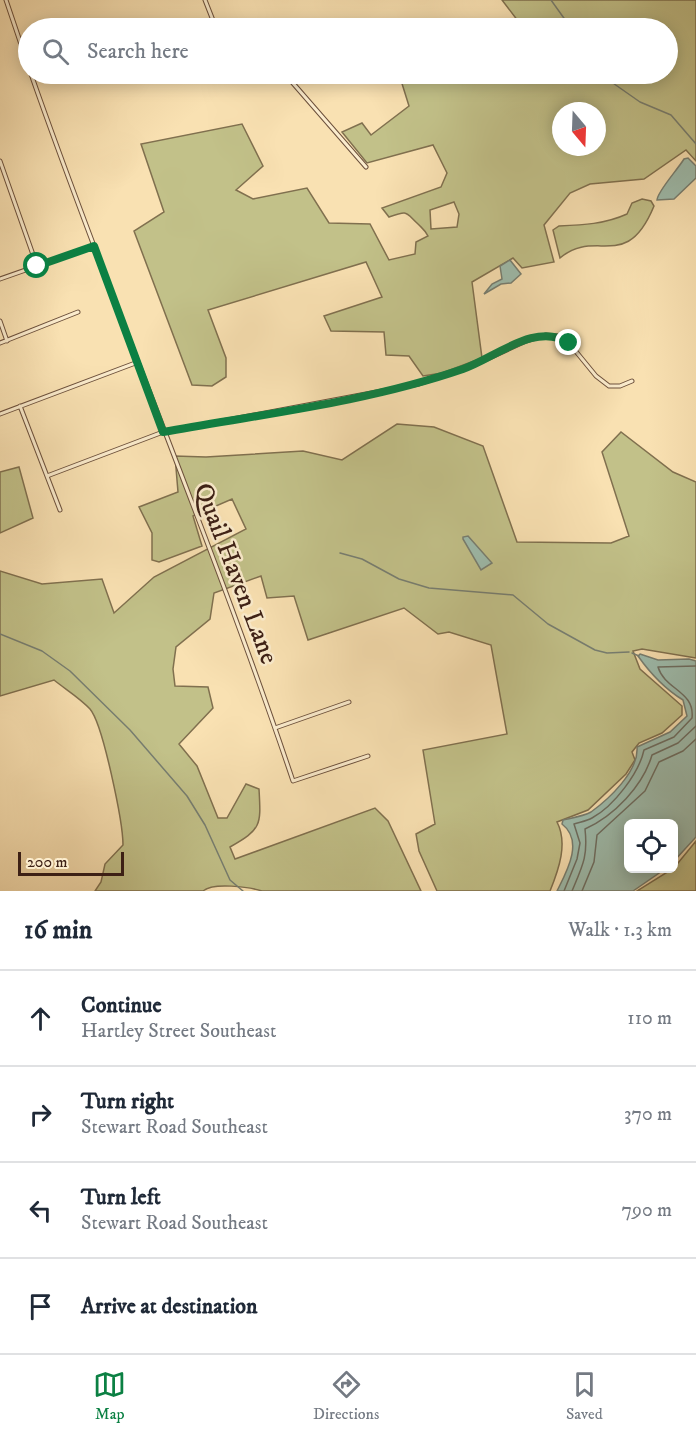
<!DOCTYPE html>
<meta charset="utf-8">
<style>
:root{--surface:#fff;--page:#f6f6f7;--text:#1f2937;--muted:#747a83;--line:#e0e1e3;--accent:#0b8043}
body{margin:0;font-family:"IM FELL DW Pica",serif;background:var(--page);color:var(--text)}
.controls{position:absolute;right:18px;bottom:18px;display:grid;overflow:hidden;border-radius:9px;box-shadow:0 3px 15px #0003}
.controls button{width:54px;height:54px;display:grid;place-items:center;padding:0;border:0;border-bottom:2px solid var(--line);background:var(--surface);color:var(--text);font:30px sans-serif}
.compass{position:absolute;left:552px;top:102px;width:54px;height:54px;border-radius:50%;background:var(--surface);box-shadow:0 3px 15px #0003;rotate:161deg}
.scale{position:absolute;left:18px;bottom:15px;width:106px;box-sizing:border-box;padding-left:6px;border:3px solid #3d2015;border-top:0;font-size:16px;line-height:21px;white-space:nowrap;color:#3d2015;-webkit-text-stroke:4px #fbeccd;paint-order:stroke}
.stop{position:absolute;width:18px;height:18px;margin:-14px;border:4px solid #0b8043;border-radius:50%;background:#fff}
.stop.end{background:#0b8043;border-color:#fff;box-shadow:0 2px 6px #0008}
.list{margin:0;padding:0;list-style:none}
h2{display:flex;justify-content:space-between;align-items:center;height:78px;margin:0;padding:0 24px;font-size:26px}
h2 small{font-size:20px;font-weight:400;color:var(--muted)}
.list li{display:grid;grid-template-columns:39px 1fr auto;gap:18px;align-items:center;box-sizing:border-box;height:96px;padding:0 24px;border-top:2px solid var(--line)}
.list b{display:block;font-size:22px;white-space:nowrap}
.list p{margin:0;font-size:20px;white-space:nowrap;color:var(--muted)}
.list em{font-size:20px;font-style:normal;color:var(--muted)}
.icon{flex:none;width:33px;height:33px;fill:none;stroke:currentColor;stroke-width:2;stroke-linecap:round;stroke-linejoin:round}
.map{position:relative;flex:none;width:696px;height:891px;overflow:hidden}
.search{position:absolute;background:var(--surface);box-shadow:0 3px 15px #0003;left:18px;right:18px;top:18px;height:66px;display:flex;align-items:center;gap:15px;box-sizing:border-box;padding:0 21px;border-radius:33px;color:var(--muted);font-size:22px}
.sheet{height:462px;background:var(--surface)}
nav{display:flex;justify-content:space-around;align-items:center;box-sizing:border-box;height:84px;border-top:2px solid var(--line);background:var(--surface);font-size:16px;color:var(--muted)}
nav a{display:grid;justify-items:center;gap:3px}
nav .on{color:var(--accent)}
.map>svg:first-child{display:block}
.green{fill:#c2c189;stroke:#80704f;stroke-width:1.5;fill-rule:evenodd}
.water{fill:#9ebdae;stroke:#777e71;stroke-width:1.5}
.lines{fill:none;stroke-linecap:round;stroke-linejoin:round}
.shore{stroke:#6e6e62;stroke-width:1.5}
.stream{stroke:#777e71;stroke-width:1.5}
.street-casing{stroke:#6c503c;stroke-width:5}
.street{stroke:#fbeccd;stroke-width:3}
.route{stroke:#0b8043;stroke-width:8}
.labels{text-anchor:middle;stroke-width:5;stroke-linejoin:round;paint-order:stroke}
.street-label{font-size:26px;fill:#3d2015;stroke:#fbeccd}
</style>
<div class="map">
<svg width="696" height="891" viewBox="0 0 696 891">
<rect width="100%" height="100%" fill="#f9e1b2"/>
<filter id="stains"><feTurbulence type="fractalNoise" baseFrequency=".00333" numOctaves="4"/><feColorMatrix values="0 0 0 0 .2 0 0 0 0 .09 0 0 0 0 .02 0 0 0 .5 -.17"/></filter>
<radialGradient id="worn" r=".72"><stop offset=".6" stop-color="#630" stop-opacity="0"/><stop offset="1" stop-color="#630" stop-opacity=".3"/></radialGradient>
<path class="green" d="M 502,0 L 696,0 L 696,161 L 686,150 L 644,179 L 590,184 L 570,193 L 544,225 L 554,262 L 522,268 L 513,258 L 472,282 L 482,358 L 442,373 L 423,376 L 409,356 L 386,355 L 384,332 L 331,331 L 324,316 L 382,297 L 366,262 L 208,310 L 226,358 L 226,377 L 212,386 L 192,385 L 134,231 L 164,212 L 141,144 L 242,124 L 263,166 L 236,190 L 253,199 L 307,188 L 329,223 L 370,224 L 389,260 L 415,254 L 416,242 L 428,236 C 425,230 423,229 418,224 C 405,212 409,210 389,217 L 382,208 L 441,187 L 447,173 L 433,145 L 367,163 L 342,132 L 362,123 L 371,135 L 409,106 L 399,74 L 668,74 L 668,28 L 500,28 L 518,21 ZM 561,111 L 597,111 L 597,147 L 561,147 ZM 454,202 L 459,214 L 457,227 L 431,229 L 430,210 Z
M 642,199 L 651,201 L 654,206 C 626,274 596,227 560,258 L 553,230 L 559,226 C 583,225 605,224 627,214 L 632,203 Z
M 397,424 L 434,427 L 483,446 L 517,542 L 611,543 L 629,536 L 602,452 L 621,432 L 673,472 L 696,482 L 696,658 L 642,649 L 633,651 L 640,669 L 682,706 L 682,715 L 662,733 L 639,743 L 632,752 L 635,760 L 626,774 L 588,810 L 557,822 C 568,843 559,869 550,891 L 437,891 L 419,851 L 416,834 L 435,824 L 423,750 L 507,734 L 491,645 L 449,632 L 438,634 L 404,608 L 308,640 L 294,596 L 267,598 L 261,576 L 214,593 L 210,619 L 176,647 L 173,669 L 175,686 L 208,687 L 213,708 L 179,744 L 197,766 L 218,818 L 227,818 L 246,784 L 259,789 C 261,825 262,829 230,847 L 235,859 L 375,808 L 388,821 L 421,891 L 262,891 C 249,887 213,882 203,891 L 95,891 L 101,882 L 105,864 L 123,845 C 123,823 103,724 90,709 C 80,698 65,689 54,680 L 0,696 L 0,571 L 42,584 L 102,579 L 114,613 L 154,577 L 246,529 L 232,499 L 193,516 L 202,546 L 159,562 L 152,560 L 152,533 L 139,507 L 178,492 L 175,456 L 206,457 L 303,451 L 342,460 Z
M 19,467 L 33,518 L 0,533 L 0,472 Z
M 696,841 L 696,891 L 637,891 L 674,868 Z"/>
<path class="water" d="M 688,158 L 696,166 L 696,178 L 674,199 L 657,200 C 657,192 678,169 684,159 Z
M 510,260 L 521,274 L 511,283 L 501,284 L 484,294 L 492,284 L 502,279 L 500,266 Z
M 468,536 L 492,563 L 481,570 L 463,539 L 463,537 Z
M 640,654 L 658,660 L 689,659 L 696,661 L 696,837 L 674,861 L 674,824 L 628,824 L 628,868 L 665,869 L 633,891 L 557,891 C 567,871 584,841 562,824 L 563,820 C 572,818 584,816 591,812 C 609,799 639,771 637,747 L 670,732 L 687,716 L 683,700 C 665,689 650,673 638,656 Z"/>
<g class="lines">
<path class="shore" d="M 564,891 L 577,859 L 580,843 L 574,824 C 580,822 587,821 592,818 C 614,806 639,773 644,750 L 674,737 L 692,718 C 695,691 665,690 658,667 L 696,666
M 572,891 C 583,865 588,856 585,829 C 614,816 643,786 652,755 L 678,743 L 696,726
M 582,891 L 594,862 L 597,835 L 645,791 L 659,762 L 683,751 L 696,739"/>
<path class="stream" d="M 551,0 L 571,28
M 600,74 L 640,102 L 671,115 L 696,144
M 340,553 L 362,559 L 399,579 L 429,588 L 513,595 L 548,624 L 595,650 L 607,653 L 629,652
M 0,634 L 42,651 L 70,671 L 130,730 L 187,796 L 205,825 L 230,880 L 243,891
M 632,653 L 639,656"/>
<g class="street-casing">
<path id="street" d="M 6,0 L 28,65
M 205,0 L 216,28
M 31,74 C 114,311 213,543 293,781 L 368,756
M 285,74 L 366,167
M 0,161 L 37,266
M 0,279 L 94,246
M 0,321 L 7,341
M 0,343 L 78,312
M 20,406 L 60,510
M 0,414 L 138,362
M 47,476 L 163,432 L 419,384 L 470,367 L 526,341 L 546,335 L 558,336 L 569,343 L 596,376 L 609,386 L 620,386 L 632,381
M 275,728 L 349,702"/>
</g>
<use href="#street" class="street"/>
</g>
<g class="lines">
<path class="route" d="M 37,266 L 94,246 L 163,432 C 263,414 367,402 463,369 C 495,358 536,321 569,343"/>
</g>
<g class="labels">
<g class="street-label">
<text transform="translate(237 573) rotate(69)" y="9">Quail Haven Lane</text>
</g>
</g>
<rect width="100%" height="100%" filter="url(#stains)"/>
<rect width="100%" height="100%" fill="url(#worn)"/>
</svg>
<div class="controls">
<button><svg class="icon" aria-label="locate" viewBox="0 0 24 24"><circle cx="12" cy="12" r="6"/><path d="M12 2v4M12 18v4M2 12h4M18 12h4"/></svg></button>
</div>
<svg class="compass" viewBox="-18 -18 36 36"><path d="M0-13l5 13h-10z" fill="#e53935"/><path d="M0 13l5-13h-10z" fill="#747a83"/></svg>
<div class="scale">200 m</div>
<div class="stop" style="left:37px;top:266px"></div>
<div class="stop end" style="left:569px;top:343px"></div>
<div class="search"><svg class="icon" aria-label="search" viewBox="0 0 24 24"><circle cx="10" cy="10" r="6"/><path d="M15 15l6 6"/></svg>Search here</div>
</div>
<section class="sheet">
<h2>16 min<small>Walk · 1.3 km</small></h2>
<ul class="list">
<li><svg class="icon" aria-label="ahead" viewBox="0 0 24 24"><path d="M12 20V5M6 11l6-6 6 6"/></svg><div><b>Continue</b><p>Hartley Street Southeast</p></div><em>110 m</em></li>
<li><svg class="icon" aria-label="right" viewBox="0 0 24 24"><path d="M7 20v-9h11M14 6l5 5-5 5"/></svg><div><b>Turn right</b><p>Stewart Road Southeast</p></div><em>370 m</em></li>
<li><svg class="icon" aria-label="left" viewBox="0 0 24 24"><path d="M17 20v-9H6M10 6l-5 5 5 5"/></svg><div><b>Turn left</b><p>Stewart Road Southeast</p></div><em>790 m</em></li>
<li><svg class="icon" aria-label="arrive" viewBox="0 0 24 24"><path d="M6 21V4h12l-3 4 3 4H6"/></svg><div><b>Arrive at destination</b></div></li>
</ul>
</section>
<nav>
<a class="on"><svg class="icon" aria-label="map" viewBox="0 0 24 24"><path d="M3 6l6-2 6 2 6-2v14l-6 2-6-2-6 2zM9 4v14M15 6v14"/></svg>Map</a>
<a><svg class="icon" aria-label="directions" viewBox="0 0 24 24"><path d="M12 3l9 9-9 9-9-9zM9 14v-3h6M13 9l2 2-2 2"/></svg>Directions</a>
<a><svg class="icon" aria-label="saved" viewBox="0 0 24 24"><path d="M7 4h10v16l-5-4-5 4z"/></svg>Saved</a>
</nav>
